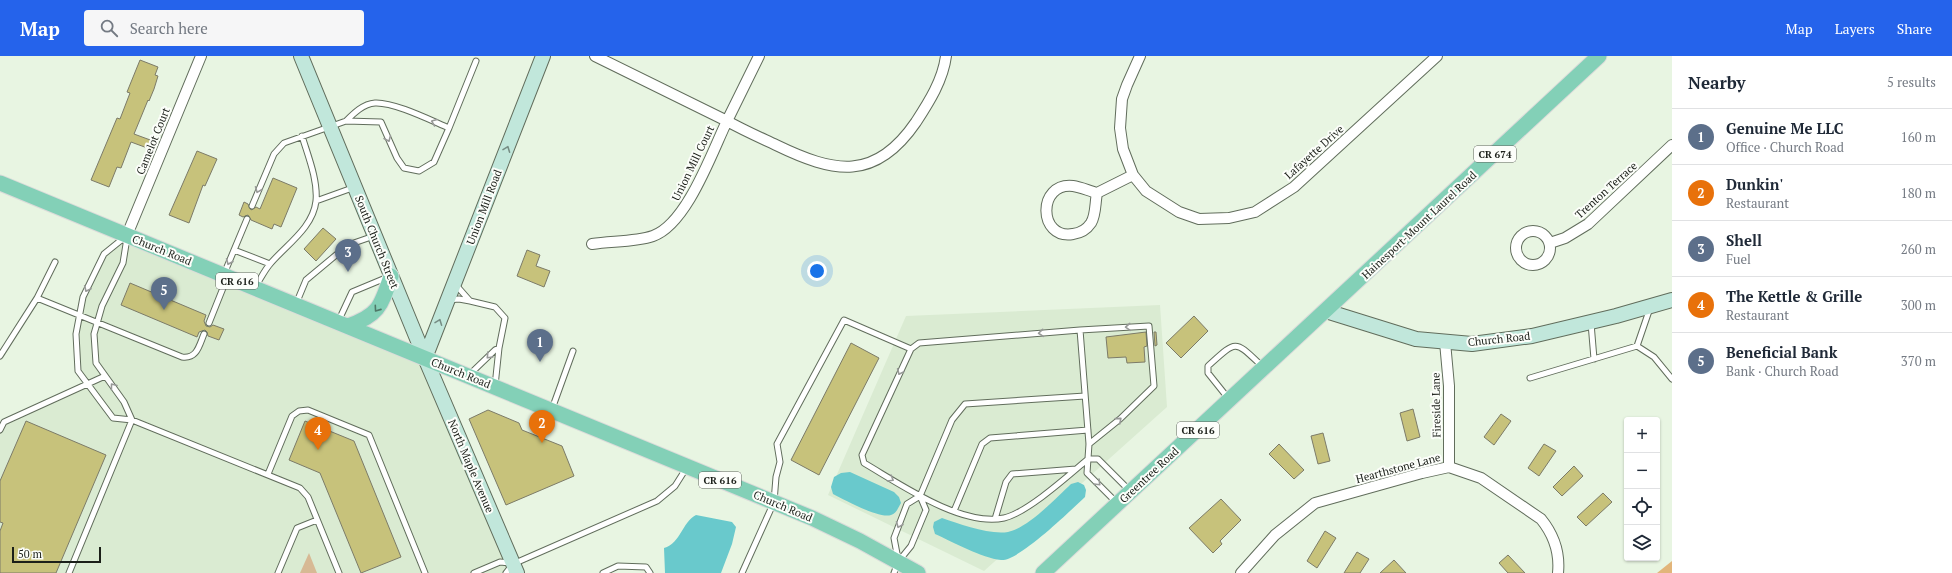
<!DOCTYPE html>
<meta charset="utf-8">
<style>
:root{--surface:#fff;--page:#f6f6f7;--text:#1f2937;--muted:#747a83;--line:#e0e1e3;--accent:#2563eb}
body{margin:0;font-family:"PT Serif",serif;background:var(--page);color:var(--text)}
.controls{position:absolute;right:12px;bottom:12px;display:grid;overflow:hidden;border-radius:4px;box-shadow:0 1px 3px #0004}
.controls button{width:36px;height:36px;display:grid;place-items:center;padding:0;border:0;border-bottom:1px solid var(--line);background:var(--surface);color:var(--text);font:20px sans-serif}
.scale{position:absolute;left:12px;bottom:10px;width:89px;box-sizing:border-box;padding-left:4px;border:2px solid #1b1f19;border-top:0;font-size:11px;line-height:14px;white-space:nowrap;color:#1b1f19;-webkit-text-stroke:3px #fcfefa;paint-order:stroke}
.you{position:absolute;left:817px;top:215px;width:14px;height:14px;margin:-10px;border:3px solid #fff;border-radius:50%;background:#1a73e8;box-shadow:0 0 0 6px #1a73e833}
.badge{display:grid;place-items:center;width:26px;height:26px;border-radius:50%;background:var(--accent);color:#fff;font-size:13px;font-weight:700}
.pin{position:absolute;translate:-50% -33px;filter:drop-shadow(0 1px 2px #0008)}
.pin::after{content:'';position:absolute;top:21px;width:14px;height:12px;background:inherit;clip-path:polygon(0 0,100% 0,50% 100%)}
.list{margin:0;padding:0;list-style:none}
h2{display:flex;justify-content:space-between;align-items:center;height:52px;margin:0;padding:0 16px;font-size:17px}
h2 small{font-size:13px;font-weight:400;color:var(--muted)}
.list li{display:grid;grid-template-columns:26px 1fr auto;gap:12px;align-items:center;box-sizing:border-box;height:56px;padding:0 16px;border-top:1px solid var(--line)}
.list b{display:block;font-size:15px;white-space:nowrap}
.list p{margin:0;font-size:13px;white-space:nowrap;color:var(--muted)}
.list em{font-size:13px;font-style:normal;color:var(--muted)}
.icon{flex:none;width:22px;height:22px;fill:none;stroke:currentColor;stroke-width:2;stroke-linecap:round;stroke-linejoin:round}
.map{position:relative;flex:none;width:1672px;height:517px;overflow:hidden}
header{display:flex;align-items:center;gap:24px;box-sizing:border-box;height:56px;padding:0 20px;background:var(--accent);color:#fff}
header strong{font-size:19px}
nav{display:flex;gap:22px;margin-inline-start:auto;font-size:14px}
.search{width:280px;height:36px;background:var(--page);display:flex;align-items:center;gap:10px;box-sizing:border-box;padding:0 14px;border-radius:4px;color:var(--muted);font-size:15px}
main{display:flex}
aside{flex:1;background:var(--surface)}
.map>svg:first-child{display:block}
.built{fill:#daebd2}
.green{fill:#d7b994}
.forest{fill:#e2b57a}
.water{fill:#69c9cc}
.building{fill:#c7c27b;stroke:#7c7b68}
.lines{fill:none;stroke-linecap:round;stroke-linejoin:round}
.lane-casing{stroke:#616d5c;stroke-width:7}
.street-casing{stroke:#616d5c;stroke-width:12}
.secondary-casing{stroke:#616d5c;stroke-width:16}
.primary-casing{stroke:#dbdbda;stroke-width:17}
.lane{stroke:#fff;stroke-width:5}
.street{stroke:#fff;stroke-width:10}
.secondary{stroke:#c1e7db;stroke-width:14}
.primary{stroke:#83d0b7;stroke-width:15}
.oneway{stroke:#989a98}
.oneway2{stroke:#768d84}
.oneway3{stroke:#4f7868}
.labels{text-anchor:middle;stroke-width:4;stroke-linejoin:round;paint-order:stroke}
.shield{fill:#fcfefa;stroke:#5e625c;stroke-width:1}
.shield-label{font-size:10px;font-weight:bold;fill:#1b1f19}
.street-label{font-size:11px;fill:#1b1f19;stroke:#fcfefa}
</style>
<header>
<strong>Map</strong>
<div class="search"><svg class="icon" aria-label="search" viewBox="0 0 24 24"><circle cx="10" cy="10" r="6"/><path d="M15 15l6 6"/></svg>Search here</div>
<nav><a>Map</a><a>Layers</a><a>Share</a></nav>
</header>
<main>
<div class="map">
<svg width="1672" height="517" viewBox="0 0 1672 517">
<rect width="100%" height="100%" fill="#e8f5e2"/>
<path class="built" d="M 127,179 L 425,302 L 517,517 L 0,517 L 0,374 L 4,366 L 88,328 L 78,315 L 76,278 L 83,241 L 104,198 Z
M 1160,249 L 1167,351 L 984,515 L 828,439 L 906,260 Z"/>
<path class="green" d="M 309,497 L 317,517 L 300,517 Z"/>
<path class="forest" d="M 1672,505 L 1672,517 L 1657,517 Z"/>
<path class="water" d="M 850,416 L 894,436 L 899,441 L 901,447 C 898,452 896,458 891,459 C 879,463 845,444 833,438 L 831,431 L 834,421 L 841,417 Z
M 1078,426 L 1084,429 L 1086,434 L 1085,441 C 1071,454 1018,506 1001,504 C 982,502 953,486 935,478 L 933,471 L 934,466 L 942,462 C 960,468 989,479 1008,476 C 1028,472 1056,442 1071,428 Z
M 696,459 L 732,466 L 736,471 L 732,488 L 721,517 L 665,517 L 664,492 C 681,487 682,466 696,459 Z"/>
<path class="building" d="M 140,4 L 158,11 L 155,19 L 158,20 L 154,33 L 149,45 L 148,44 L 134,78 L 153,85 L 150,93 L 131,86 L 121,112 L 117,111 L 109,131 L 91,124 L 117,62 L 120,63 L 130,37 L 127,36 Z
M 197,95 L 217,103 L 205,130 L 203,129 L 189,167 L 169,159 Z
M 273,122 L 297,132 L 281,171 L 274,168 L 272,173 L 251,164 L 248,159 L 243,161 L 239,159 L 244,146 L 248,148 L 251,154 L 256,151 L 260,153 Z
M 323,172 L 336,183 L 316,205 L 304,193 Z
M 527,194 L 540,199 L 536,210 L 550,215 L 544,231 L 517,220 Z
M 130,227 L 206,259 L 204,265 L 206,270 L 210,271 L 213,269 L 224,273 L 219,284 L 208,280 L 207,276 L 205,274 L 199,276 L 197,281 L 121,249 Z
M 1194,260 L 1208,275 L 1181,302 L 1166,287 Z
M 1146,276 L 1147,290 L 1144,291 L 1145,306 L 1127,307 L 1126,301 L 1108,302 L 1106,281 Z
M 1154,276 L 1156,276 L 1157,289 L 1155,290 Z
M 851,287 L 879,302 L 819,419 L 791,404 Z
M 1413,353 L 1420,381 L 1407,385 L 1400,357 Z
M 488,354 L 519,367 L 522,374 L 562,390 L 574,420 L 506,449 L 469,363 Z
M 1501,358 L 1511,365 L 1494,389 L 1484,381 Z
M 26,365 L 106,399 L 56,517 L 0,517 L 0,475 L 3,467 L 0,466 L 0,425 Z
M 305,365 L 354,385 L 401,501 L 361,517 L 320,417 L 289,404 Z
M 1323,377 L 1330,405 L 1318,408 L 1311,380 Z
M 1279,388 L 1304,414 L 1294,423 L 1269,398 Z
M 1544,388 L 1556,395 L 1539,420 L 1528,412 Z
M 1574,410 L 1583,420 L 1562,440 L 1553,431 Z
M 1603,437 L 1612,446 L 1586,470 L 1577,461 Z
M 1221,443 L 1241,464 L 1220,485 L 1222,488 L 1213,497 L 1189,472 Z
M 1325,475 L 1336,482 L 1317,512 L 1307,505 Z
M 1357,496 L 1369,503 L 1360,517 L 1344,517 Z
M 1508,499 L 1525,517 L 1508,517 L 1499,507 Z
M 1394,504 L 1406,517 L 1380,517 Z"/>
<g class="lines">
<g class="lane-casing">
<path id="lane" d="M 449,72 L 476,5
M 316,145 L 355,131
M 252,150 L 274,98 L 284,87 L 346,65 L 381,66 L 397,102 L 404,112 L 419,115 L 434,106 L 449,72 C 430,64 394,46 375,47 C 363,48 354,57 346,65
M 125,181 L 104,198 L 83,241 L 76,278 L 78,315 L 113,362 L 132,364 L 300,432 L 308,441 L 339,517
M 234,194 L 270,208
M 224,218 L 247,163
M 255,231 C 260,224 264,215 270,208 C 286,189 313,172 316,145 C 318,124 308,100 302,80
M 37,242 L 55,206
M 448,244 L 459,243 L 470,245 L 455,228
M 470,245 L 495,251 L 505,262 L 499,292
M 296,248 L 306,224 L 348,189 L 374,180
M 338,266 L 352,236 L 388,221
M 209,267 L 227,222
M 1591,267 L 1594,303
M 1080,274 L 1089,388 L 1087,417 L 1116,446
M 1637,290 L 1654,301 L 1672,323
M 0,300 L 37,242 L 182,301 C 197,303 199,290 204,278
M 469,319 L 495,294 L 499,292 L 495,330
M 1530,322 L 1637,290 L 1650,252
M 1228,342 L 1208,317 L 1208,310 C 1238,283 1234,284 1263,311
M 552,353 L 573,295
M 0,374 L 4,366 L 105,320
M 1089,388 L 1120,363 L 1154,330 L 1149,270 L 1080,274 L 919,287 L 911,293 L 862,399 L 864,407 C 900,428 961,471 1004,462 C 1027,457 1069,419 1088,403 L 1098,403 L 1130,435
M 268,418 L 292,360 L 299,355 L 308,354 L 369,379 L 425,517
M 954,455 L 982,388 L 990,382 L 1088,374
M 995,463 L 1006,426 L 1012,418 L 1076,413
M 898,503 L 894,482 L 907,448 L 920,440 L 952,364 L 965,348 L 1085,340
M 69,517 L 132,364 L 124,346 L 96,307 L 94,278 L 102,250 L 123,207 L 127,182
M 278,517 L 297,472 L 317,464
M 474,517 L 500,506 L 510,507
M 506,517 L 513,508 L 657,445 L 675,430 L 687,411
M 603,517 L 618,510 L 646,511 L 650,517
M 742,517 L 774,446 L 776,421 L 780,406 L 777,388 L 844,264 L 911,293
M 894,517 L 898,506 L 911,490 L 926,454 L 920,440"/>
</g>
<g class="street-casing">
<path id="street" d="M 759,0 L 727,65 C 743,74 759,81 776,89 C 834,117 875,126 916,66 C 929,46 943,24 946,0
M 1140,0 L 1127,29 L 1122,43 L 1120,72 L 1123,93 L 1133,119 L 1146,135 L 1179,156 L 1199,163 L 1229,162 L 1255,156 L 1294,131 L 1437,0
M 1097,137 C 1089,135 1081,131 1073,130 C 1037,126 1038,184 1073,178 C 1081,177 1087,173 1091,167 C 1096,159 1095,147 1097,137 L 1133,119
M1516 192a17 17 0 1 1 34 0a17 17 0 1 1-34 0Z
M 127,179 L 201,0
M 1550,187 L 1565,182 L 1588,168 L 1672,89
M 592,188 C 612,185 635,186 653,180 C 687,168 712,96 727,65 L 595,0
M 1445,286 L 1449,330 L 1449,411
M 1241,517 L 1275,479 L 1315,447 L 1422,417 L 1449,411 L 1481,422 L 1541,463 C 1554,479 1560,497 1558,517"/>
</g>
<g class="secondary-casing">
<path id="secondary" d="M 301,0 L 425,302 L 517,517
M 1326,255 L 1416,283 L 1472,288 L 1532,280 L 1616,260 L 1672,244
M 425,302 L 543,0"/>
</g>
<g class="primary-casing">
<path id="primary" d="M 0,127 L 812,462 L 860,485 L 918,517
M 348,270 C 379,259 381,250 391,220
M 1043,517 L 1599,0"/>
</g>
<use href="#lane" class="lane"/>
<use href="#street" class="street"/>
<use href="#secondary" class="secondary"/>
<use href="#primary" class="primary"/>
</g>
<defs><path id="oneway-chevron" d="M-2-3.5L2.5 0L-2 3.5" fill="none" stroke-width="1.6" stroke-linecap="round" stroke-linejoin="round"/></defs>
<g class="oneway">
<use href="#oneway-chevron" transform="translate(434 66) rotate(-159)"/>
<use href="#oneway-chevron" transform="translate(388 83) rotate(67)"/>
<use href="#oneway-chevron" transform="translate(258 134) rotate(112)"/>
<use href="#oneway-chevron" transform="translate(229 206) rotate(113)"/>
<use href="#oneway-chevron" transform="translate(87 233) rotate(115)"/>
<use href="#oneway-chevron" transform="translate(1128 271) rotate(177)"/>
<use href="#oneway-chevron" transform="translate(1041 277) rotate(175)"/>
<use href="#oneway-chevron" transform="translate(489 300) rotate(133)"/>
<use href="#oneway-chevron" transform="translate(900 316) rotate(114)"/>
<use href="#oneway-chevron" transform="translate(113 330) rotate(-127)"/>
<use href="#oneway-chevron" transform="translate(1119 364) rotate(-41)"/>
<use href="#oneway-chevron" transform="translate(891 423) rotate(31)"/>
<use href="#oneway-chevron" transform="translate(1098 427) rotate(45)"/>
<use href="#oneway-chevron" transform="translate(899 469) rotate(112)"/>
</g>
<g class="oneway2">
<use href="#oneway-chevron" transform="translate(507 93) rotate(-69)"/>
<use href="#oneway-chevron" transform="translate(439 266) rotate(-69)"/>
</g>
<use class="oneway3" href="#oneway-chevron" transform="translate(377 253) rotate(125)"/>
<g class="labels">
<g class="shield">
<rect x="1474" y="90" width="42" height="16" rx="3"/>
<rect x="216" y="217" width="42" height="16" rx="3"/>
<rect x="1177" y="366" width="42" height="16" rx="3"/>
<rect x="699" y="416" width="42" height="16" rx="3"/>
</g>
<g class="shield-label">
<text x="1495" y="102">CR 674</text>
<text x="237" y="229">CR 616</text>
<text x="1198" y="378">CR 616</text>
<text x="720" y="428">CR 616</text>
</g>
<g class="street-label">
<text transform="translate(153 85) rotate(-68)" y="4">Camelot Court</text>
<text transform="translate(1314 96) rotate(-42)" y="4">Lafayette Drive</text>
<text transform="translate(693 107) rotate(-64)" y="4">Union Mill Court</text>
<text transform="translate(1606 134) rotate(-42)" y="4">Trenton Terrace</text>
<text transform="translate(484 151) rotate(-69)" y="4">Union Mill Road</text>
<text transform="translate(1419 169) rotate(-43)" y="4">Hainesport-Mount Laurel Road</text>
<text transform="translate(377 186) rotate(68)" y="4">South Church Street</text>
<text transform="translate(162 194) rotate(22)" y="4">Church Road</text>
<text transform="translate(1499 283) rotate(-6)" y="4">Church Road</text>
<text transform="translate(461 317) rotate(22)" y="4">Church Road</text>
<text transform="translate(1436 349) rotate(-91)" y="4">Fireside Lane</text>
<text transform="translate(471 410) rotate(67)" y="4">North Maple Avenue</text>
<text transform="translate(1398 412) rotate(-15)" y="4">Hearthstone Lane</text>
<text transform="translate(1149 419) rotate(-43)" y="4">Greentree Road</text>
<text transform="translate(783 450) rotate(23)" y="4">Church Road</text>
</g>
</g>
</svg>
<div class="controls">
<button>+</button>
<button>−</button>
<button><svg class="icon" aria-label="locate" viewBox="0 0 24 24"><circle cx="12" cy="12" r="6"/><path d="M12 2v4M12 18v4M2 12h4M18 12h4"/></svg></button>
<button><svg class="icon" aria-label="layers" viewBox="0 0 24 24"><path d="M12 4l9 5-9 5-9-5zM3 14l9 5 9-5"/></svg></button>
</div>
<div class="scale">50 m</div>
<div class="you"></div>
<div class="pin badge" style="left:540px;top:306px;background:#5c6f8a">1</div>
<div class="pin badge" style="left:542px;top:387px;background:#e8710a">2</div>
<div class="pin badge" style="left:348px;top:216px;background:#5c6f8a">3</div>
<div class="pin badge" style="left:318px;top:394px;background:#e8710a">4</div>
<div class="pin badge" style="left:164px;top:254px;background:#5c6f8a">5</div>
</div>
<aside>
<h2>Nearby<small>5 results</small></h2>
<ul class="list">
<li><span class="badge" style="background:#5c6f8a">1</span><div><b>Genuine Me LLC</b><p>Office · Church Road</p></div><em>160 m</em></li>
<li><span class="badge" style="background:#e8710a">2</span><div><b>Dunkin'</b><p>Restaurant</p></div><em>180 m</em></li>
<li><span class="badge" style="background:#5c6f8a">3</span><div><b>Shell</b><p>Fuel</p></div><em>260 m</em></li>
<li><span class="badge" style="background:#e8710a">4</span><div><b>The Kettle &amp; Grille</b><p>Restaurant</p></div><em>300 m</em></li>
<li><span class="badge" style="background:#5c6f8a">5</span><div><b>Beneficial Bank</b><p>Bank · Church Road</p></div><em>370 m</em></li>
</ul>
</aside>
</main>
